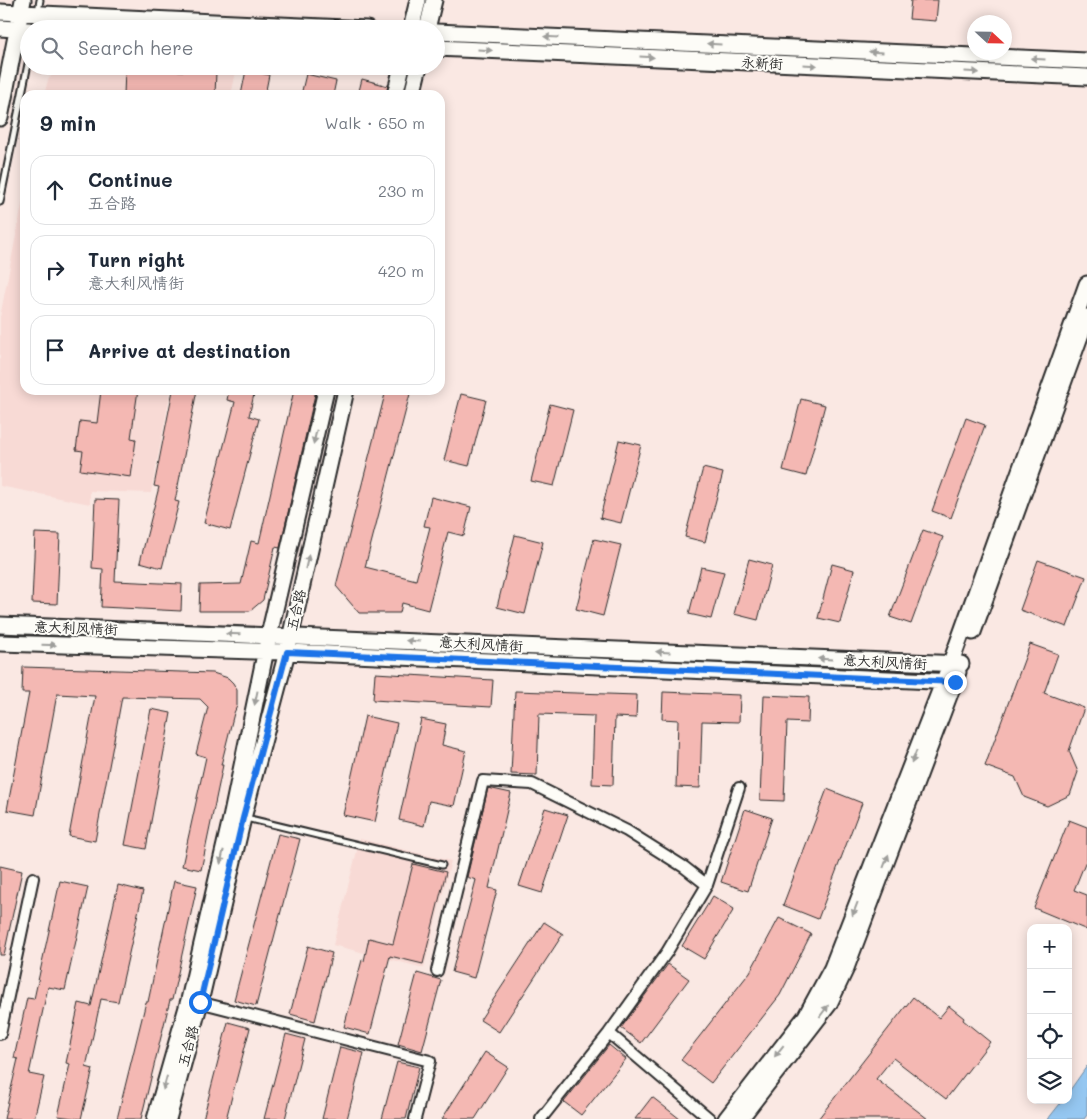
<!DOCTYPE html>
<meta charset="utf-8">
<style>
:root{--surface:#fff;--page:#f6f6f7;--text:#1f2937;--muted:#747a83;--line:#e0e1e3}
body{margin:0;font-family:Mali,"LXGW WenKai TC",sans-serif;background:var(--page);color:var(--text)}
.controls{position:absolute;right:15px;bottom:15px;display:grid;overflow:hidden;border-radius:10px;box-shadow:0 2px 12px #0003}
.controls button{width:45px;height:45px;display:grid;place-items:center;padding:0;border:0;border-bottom:1px solid var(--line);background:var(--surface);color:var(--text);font:25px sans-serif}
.compass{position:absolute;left:967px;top:15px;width:45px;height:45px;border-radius:50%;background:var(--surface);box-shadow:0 2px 12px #0003;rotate:112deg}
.stop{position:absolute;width:15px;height:15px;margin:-11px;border:4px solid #1a73e8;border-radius:50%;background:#fff}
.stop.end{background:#1a73e8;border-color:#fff;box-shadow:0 1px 5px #0008}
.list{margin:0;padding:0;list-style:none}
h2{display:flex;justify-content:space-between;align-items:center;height:65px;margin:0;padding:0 20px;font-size:21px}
h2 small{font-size:16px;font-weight:400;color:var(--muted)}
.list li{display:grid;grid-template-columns:32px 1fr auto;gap:15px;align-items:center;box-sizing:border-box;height:70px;margin:0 10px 10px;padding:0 10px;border:1px solid var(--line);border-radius:15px}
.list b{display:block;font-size:19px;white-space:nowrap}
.list p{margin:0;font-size:16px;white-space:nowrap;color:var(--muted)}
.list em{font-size:16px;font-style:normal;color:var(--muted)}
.icon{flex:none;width:28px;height:28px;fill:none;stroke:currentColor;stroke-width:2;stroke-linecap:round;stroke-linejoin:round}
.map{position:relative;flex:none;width:1087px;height:1119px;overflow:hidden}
.search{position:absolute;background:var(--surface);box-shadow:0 2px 12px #0003;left:20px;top:20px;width:425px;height:55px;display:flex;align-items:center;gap:12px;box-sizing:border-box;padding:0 18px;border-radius:28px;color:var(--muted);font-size:19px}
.panel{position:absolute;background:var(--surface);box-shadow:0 2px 12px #0003;left:20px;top:90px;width:425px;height:305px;border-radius:15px}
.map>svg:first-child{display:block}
.built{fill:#f8dad5}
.water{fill:#95c7f1;stroke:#6b89a2}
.building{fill:#f4b8b3;stroke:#2b2b2b}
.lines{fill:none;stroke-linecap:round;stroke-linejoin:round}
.lane-casing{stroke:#2b2b2b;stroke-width:9}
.street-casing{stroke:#2b2b2b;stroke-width:14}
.secondary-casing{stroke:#2b2b2b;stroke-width:19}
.lane{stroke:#fdfcf7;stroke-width:5}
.street{stroke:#fdfcf7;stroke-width:10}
.secondary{stroke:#fdfcf7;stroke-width:15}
.oneway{fill:#9e9e9b}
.route{stroke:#1a73e8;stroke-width:6}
.labels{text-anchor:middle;stroke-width:4;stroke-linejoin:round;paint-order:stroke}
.street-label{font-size:14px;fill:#2b2b2b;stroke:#fdfcf7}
</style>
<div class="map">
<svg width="1087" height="1119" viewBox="0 0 1087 1119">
<rect width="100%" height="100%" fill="#fae8e3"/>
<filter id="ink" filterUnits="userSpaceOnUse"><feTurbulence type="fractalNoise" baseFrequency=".02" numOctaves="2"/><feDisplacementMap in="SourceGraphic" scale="10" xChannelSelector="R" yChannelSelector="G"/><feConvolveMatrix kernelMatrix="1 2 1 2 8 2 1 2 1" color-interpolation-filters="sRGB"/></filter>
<g filter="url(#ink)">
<path class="built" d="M 64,66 L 110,66 L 236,72 L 231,95 L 44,95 L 48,80 L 54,72 Z
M 25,190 L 25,390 L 171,390 L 151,493 L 90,491 L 90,504 L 0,486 L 0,317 Z
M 360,839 L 451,861 L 424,968 L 333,945 Z"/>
<path class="water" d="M 1087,1066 L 1087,1115 L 1084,1119 L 1048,1119 L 1063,1100 L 1068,1100 L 1068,1093 Z"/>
<path class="building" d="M 911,0 L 938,0 L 936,21 L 909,19 Z
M 125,69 L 216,72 L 215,95 L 124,95 Z
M 246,70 L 269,75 L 265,95 L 241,95 Z
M 306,74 L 336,81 L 333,95 L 301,95 Z
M 362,79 L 388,86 L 386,95 L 358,95 Z
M 101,390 L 138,390 L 131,438 L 136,439 L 131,477 L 80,470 L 83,451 L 76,450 L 80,421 L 97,423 Z
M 173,390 L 197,390 L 175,501 L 179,502 L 162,568 L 140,562 L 159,487 L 154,486 Z
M 229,390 L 255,390 L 249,416 L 259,419 L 230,530 L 204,523 L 235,402 L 227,400 Z
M 294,390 L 316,390 L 280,548 L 275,547 L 263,600 L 250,611 L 199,611 L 200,585 L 241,584 L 251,541 L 259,543 Z
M 386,390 L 411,390 L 365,567 L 416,580 L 430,527 L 424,526 L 431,497 L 471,507 L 464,536 L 448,532 L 428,610 L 402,603 L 400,613 L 359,613 L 336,586 Z
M 461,394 L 486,400 L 469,466 L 444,460 Z
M 801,399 L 825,405 L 806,476 L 783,470 Z
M 550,404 L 573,410 L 554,486 L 531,481 Z
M 966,418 L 985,425 L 951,518 L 932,511 Z
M 619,440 L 641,445 L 621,523 L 600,518 Z
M 703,468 L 723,473 L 705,542 L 685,537 Z
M 95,499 L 119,500 L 115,581 L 182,584 L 181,611 L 101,607 L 103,569 L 92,568 Z
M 923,530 L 943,537 L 911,624 L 890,617 Z
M 35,533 L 60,534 L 57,604 L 32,603 Z
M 515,535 L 543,542 L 525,614 L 497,607 Z
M 594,539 L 621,545 L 603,616 L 576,609 Z
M 749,559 L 772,565 L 758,620 L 734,614 Z
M 1038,560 L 1086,577 L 1067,627 L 1020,610 Z
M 832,564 L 854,570 L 840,623 L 818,618 Z
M 701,567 L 724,572 L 711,619 L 689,614 Z
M 1030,644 L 1058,654 L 1044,693 L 1084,708 L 1069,751 L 1078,772 L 1070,795 L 1047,806 L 1024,797 L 1015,777 L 985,766 Z
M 23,667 L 213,673 L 228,678 L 233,683 L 237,690 L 237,706 L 234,713 L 221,765 L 223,765 L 201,870 L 182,866 L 206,757 L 196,754 L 208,707 L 200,699 L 122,697 L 95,841 L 69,836 L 95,696 L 57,694 L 35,815 L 7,810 L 29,693 L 22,693 Z
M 375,673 L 493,680 L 491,707 L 373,700 Z
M 515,691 L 637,695 L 636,718 L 615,717 L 613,785 L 592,784 L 594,716 L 539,714 L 537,775 L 511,774 Z
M 663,692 L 740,695 L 739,722 L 702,721 L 700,788 L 676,787 L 678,720 L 662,719 Z
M 764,695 L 809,697 L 808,723 L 787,722 L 784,801 L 760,800 Z
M 151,709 L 171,713 L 146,849 L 125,845 Z
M 365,716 L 397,723 L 375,822 L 343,815 Z
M 421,719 L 446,724 L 442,745 L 466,751 L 454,806 L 429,801 L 424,826 L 399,820 Z
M 488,788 L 511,793 L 489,888 L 497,890 L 474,978 L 452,972 L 476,880 L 467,877 Z
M 827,789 L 862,803 L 818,919 L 783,905 Z
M 545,808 L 568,815 L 542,893 L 519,886 Z
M 745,809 L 772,818 L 748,891 L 721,882 Z
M 1069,820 L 1087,827 L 1087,858 L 1074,890 L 1087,895 L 1087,930 L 1034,908 Z
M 278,834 L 300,839 L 256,1006 L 234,1000 Z
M 413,864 L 446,872 L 423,964 L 390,956 L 370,1034 L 344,1027 L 362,960 L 364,961 L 369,938 L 393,944 Z
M 0,866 L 22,871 L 4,955 L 0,955 Z
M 60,881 L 88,887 L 65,990 L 48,987 L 29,1074 L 44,1077 L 34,1119 L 4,1119 L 18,1059 L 14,1058 L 27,998 L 34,999 Z
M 174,881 L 197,886 L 172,1000 L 170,1000 L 141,1119 L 117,1119 L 146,1002 L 148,1002 Z
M 118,885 L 143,891 L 118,1002 L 101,999 L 86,1067 L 93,1069 L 81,1119 L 58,1116 L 70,1064 L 66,1063 L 79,1003 L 91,1006 Z
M 713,896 L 734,909 L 704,959 L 682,946 Z
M 779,918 L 811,934 L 780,995 L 711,1083 L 681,1060 L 750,972 Z
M 544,922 L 563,934 L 499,1032 L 480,1020 Z
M 308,946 L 332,953 L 315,1021 L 290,1014 Z
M 668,964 L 689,979 L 641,1043 L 621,1028 Z
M 417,973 L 441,980 L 422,1051 L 398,1044 Z
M 913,997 L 939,1018 L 949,1006 L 964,1018 L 963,1020 L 990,1042 L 946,1099 L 893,1058 L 876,1079 L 928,1119 L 818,1119 Z
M 228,1022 L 250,1028 L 226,1119 L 203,1119 Z
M 286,1034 L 305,1039 L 285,1119 L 264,1119 Z
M 609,1045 L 626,1059 L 581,1115 L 564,1102 Z
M 340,1047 L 364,1053 L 347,1119 L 322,1119 Z
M 485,1052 L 508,1067 L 475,1119 L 442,1119 Z
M 397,1062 L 419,1067 L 406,1119 L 382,1119 Z
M 652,1097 L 680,1119 L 635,1119 Z"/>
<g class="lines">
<g class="lane-casing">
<path id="lane" d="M 35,29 L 40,0
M 0,202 L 29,59
M 246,818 L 442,865"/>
</g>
<g class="street-casing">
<path id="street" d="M 437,971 L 483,781 L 532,784 L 627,831 L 684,867 L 707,885
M 195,1001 L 430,1061 L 415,1119
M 609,1033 L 710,1119
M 0,1034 L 33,878
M 541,1119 L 609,1033 L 667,952 L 707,885 L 739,788"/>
</g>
<g class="secondary-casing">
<path id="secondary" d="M 0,12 L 367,29
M 0,28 L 29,30
M 411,29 L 418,0
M 427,29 L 434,0
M 436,32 L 1087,61
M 436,48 L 1087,77
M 395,95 L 402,66
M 412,95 L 419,66
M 0,118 L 23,0
M 0,625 L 961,664
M 973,632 L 1087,317
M 0,643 L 287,652 L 955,682
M 155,1119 L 189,1000 L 232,814 L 269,635 L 326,390
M 168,1119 L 200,1002 L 243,818 L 287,652 L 346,390
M 726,1119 L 806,1016 L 832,968 L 950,665 L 1087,284
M 740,1119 L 829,1004 L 846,968 L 958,672"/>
</g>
<use href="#lane" class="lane"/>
<use href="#street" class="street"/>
<use href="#secondary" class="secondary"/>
</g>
<defs><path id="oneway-solid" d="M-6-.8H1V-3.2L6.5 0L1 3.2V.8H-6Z" transform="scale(1.25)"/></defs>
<g class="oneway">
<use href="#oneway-solid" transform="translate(551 37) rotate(-177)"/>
<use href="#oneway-solid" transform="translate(714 44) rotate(-177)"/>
<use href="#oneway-solid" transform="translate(485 50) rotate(3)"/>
<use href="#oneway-solid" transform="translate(876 52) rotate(-177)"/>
<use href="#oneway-solid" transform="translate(647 57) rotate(3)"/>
<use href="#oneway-solid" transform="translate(1038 59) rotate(-177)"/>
<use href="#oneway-solid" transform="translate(810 65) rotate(3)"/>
<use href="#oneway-solid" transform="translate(972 72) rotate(3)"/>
<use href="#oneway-solid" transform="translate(315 437) rotate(103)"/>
<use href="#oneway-solid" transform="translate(307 562) rotate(-77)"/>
<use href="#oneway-solid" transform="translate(233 634) rotate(-178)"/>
<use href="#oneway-solid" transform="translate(413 641) rotate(-177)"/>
<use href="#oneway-solid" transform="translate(49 645) rotate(2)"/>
<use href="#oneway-solid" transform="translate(663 652) rotate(-177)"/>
<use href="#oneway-solid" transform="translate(825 659) rotate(-177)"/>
<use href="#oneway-solid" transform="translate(256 698) rotate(102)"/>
<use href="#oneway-solid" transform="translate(914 757) rotate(111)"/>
<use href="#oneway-solid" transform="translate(222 857) rotate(103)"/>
<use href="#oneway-solid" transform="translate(886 861) rotate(-69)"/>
<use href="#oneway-solid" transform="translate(855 909) rotate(111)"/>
<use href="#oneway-solid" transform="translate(824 1011) rotate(-53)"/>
<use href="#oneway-solid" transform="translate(779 1051) rotate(128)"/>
<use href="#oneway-solid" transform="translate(165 1083) rotate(106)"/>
</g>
</g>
<g class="lines" filter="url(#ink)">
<path class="route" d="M 200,1002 L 243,818 L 287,652 L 955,682"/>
</g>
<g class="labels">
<g class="street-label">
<text transform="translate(762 63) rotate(3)" y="5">永新街</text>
<text transform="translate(296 610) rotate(-77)" y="5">五合路</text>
<text transform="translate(76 628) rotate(2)" y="5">意大利风情街</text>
<text transform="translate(481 644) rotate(3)" y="5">意大利风情街</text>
<text transform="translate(885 662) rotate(3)" y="5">意大利风情街</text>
<text transform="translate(188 1046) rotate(-75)" y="5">五合路</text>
</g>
</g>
</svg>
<div class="controls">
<button>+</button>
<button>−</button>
<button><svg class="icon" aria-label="locate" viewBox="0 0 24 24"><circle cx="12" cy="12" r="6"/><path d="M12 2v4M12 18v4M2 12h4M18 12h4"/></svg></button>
<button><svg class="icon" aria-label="layers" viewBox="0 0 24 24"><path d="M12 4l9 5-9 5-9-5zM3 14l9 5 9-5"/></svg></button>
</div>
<svg class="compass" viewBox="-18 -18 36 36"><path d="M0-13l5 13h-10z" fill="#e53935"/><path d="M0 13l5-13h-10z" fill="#747a83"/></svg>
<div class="stop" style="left:200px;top:1002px"></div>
<div class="stop end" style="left:955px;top:682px"></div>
<div class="search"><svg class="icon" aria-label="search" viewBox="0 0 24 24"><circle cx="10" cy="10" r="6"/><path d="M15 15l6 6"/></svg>Search here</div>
<section class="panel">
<h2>9 min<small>Walk · 650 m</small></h2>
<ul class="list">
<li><svg class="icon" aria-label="ahead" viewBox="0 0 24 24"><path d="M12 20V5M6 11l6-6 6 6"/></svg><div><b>Continue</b><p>五合路</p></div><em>230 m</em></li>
<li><svg class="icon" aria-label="right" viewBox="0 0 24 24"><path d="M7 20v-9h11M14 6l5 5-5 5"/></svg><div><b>Turn right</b><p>意大利风情街</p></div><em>420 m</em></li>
<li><svg class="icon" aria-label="arrive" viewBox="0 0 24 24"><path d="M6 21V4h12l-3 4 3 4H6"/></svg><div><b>Arrive at destination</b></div></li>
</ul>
</section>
</div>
